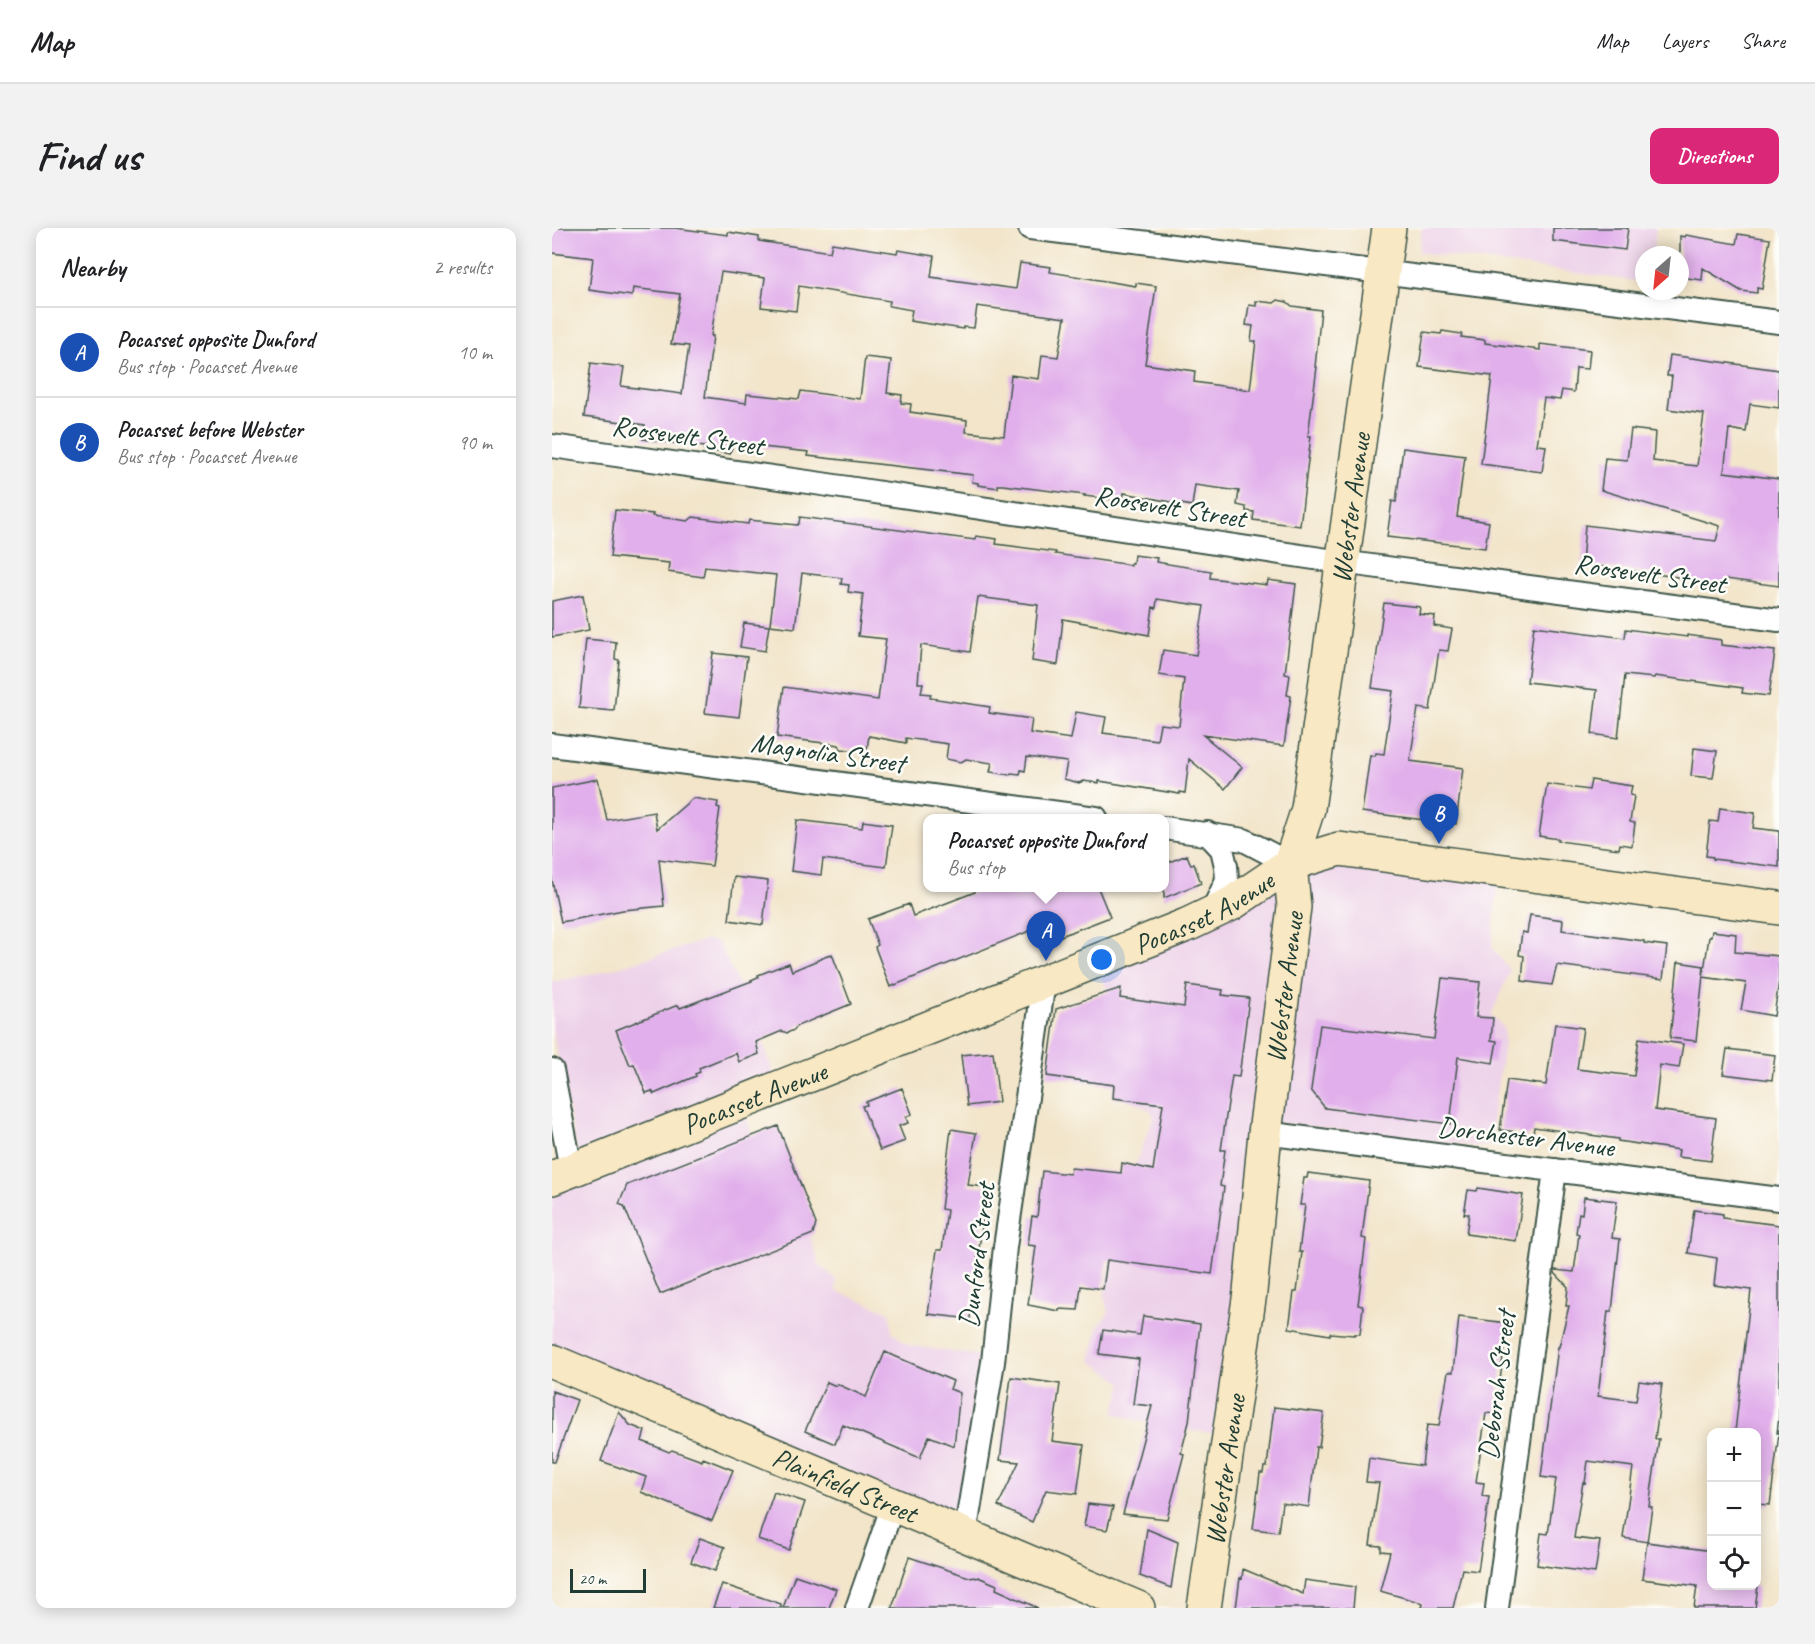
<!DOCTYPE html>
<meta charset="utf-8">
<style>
:root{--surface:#fff;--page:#f2f2f2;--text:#202124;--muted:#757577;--line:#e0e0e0;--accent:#db2777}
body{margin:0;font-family:Caveat,sans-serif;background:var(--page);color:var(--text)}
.controls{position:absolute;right:18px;bottom:18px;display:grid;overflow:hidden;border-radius:12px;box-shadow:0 3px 15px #0003}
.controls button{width:54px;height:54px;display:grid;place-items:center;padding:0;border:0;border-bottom:2px solid var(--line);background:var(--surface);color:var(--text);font:30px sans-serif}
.compass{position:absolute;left:1083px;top:18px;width:54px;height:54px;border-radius:50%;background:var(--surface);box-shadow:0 3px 15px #0003;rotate:207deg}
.scale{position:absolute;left:18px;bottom:15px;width:76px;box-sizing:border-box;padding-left:6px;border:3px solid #1f3d34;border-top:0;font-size:16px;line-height:21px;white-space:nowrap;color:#1f3d34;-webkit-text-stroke:4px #fdfcf7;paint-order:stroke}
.you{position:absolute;left:550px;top:732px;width:21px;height:21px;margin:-15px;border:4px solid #fff;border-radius:50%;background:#1a73e8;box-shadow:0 0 0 9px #1a73e833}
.badge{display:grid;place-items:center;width:39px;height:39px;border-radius:50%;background:var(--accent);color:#fff;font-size:20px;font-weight:700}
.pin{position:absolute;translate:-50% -50px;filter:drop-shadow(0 2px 3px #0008)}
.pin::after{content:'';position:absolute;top:32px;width:21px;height:18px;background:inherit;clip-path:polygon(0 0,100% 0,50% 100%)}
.popup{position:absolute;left:371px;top:586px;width:246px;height:78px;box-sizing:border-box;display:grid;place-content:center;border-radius:12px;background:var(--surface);filter:drop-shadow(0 2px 4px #0005);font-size:20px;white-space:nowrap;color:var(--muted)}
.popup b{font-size:22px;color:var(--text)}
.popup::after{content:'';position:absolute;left:50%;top:100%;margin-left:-12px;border:12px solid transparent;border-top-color:var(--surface)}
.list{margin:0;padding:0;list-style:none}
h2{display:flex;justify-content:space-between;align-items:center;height:78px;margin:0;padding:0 24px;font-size:26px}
h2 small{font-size:20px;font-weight:400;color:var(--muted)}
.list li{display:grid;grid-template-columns:39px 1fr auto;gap:18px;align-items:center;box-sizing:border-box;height:90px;padding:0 24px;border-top:2px solid var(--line)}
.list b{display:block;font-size:22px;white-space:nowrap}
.list p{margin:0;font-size:20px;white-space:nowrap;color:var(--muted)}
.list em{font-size:20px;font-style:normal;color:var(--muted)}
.icon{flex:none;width:33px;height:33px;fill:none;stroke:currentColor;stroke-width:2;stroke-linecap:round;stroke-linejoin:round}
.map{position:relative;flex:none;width:1227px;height:1380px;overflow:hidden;border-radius:12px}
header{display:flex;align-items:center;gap:36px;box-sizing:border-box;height:84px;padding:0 30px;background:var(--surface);border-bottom:2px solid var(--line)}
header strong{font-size:28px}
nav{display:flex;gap:33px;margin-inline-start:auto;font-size:21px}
.intro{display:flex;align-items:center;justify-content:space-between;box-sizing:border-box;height:144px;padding:0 36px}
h1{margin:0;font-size:42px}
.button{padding:15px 27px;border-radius:12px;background:var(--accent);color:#fff;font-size:21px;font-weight:700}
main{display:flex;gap:36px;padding:0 36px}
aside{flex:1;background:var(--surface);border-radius:12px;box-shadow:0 3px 15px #0003}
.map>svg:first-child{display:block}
.built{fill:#edd1e9}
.building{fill:#e1afeb;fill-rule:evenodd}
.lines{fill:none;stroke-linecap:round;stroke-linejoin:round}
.street-casing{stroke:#3f564a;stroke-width:26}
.secondary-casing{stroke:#3f564a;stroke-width:36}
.street{stroke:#fff;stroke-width:22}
.secondary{stroke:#f8e8c3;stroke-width:33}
.labels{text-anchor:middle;stroke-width:5;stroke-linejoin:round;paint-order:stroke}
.street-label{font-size:28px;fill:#1f3d34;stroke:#fdfcf7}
</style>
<header>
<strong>Map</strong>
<nav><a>Map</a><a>Layers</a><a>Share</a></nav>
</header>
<div class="intro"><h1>Find us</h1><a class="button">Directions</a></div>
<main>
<aside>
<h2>Nearby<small>2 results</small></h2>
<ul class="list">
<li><span class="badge" style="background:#1a4fb4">A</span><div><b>Pocasset opposite Dunford</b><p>Bus stop · Pocasset Avenue</p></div><em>10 m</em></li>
<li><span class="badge" style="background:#1a4fb4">B</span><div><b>Pocasset before Webster</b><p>Bus stop · Pocasset Avenue</p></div><em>90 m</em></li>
</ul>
</aside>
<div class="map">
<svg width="1227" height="1380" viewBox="0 0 1227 1380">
<rect width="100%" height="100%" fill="#fdfcf7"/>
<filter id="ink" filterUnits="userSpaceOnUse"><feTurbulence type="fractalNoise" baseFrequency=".0167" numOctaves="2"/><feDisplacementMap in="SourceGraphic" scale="12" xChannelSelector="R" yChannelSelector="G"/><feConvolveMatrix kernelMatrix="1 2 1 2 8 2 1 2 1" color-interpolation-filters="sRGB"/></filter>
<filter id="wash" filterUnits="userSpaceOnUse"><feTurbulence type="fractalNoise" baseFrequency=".008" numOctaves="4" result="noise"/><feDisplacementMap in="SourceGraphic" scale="24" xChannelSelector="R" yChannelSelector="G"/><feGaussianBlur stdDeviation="1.35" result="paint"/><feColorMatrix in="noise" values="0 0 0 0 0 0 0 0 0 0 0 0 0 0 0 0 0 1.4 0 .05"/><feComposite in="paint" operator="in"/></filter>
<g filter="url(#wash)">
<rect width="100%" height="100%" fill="#f2e5ca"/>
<path class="built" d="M 870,0 L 1104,0 L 1101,27 L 1092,27 L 1092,54 L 867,24 Z
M 751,619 L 946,649 L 940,720 L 958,743 L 939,787 L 952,800 L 952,816 L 936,918 L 922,918 L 719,894 L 671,1206 L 610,1200 L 562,1185 L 571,1155 L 539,1133 L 546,1099 L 557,1084 L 552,1069 L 568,987 L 583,938 L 602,888 L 599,883 L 570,866 L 570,788 L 538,730 L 639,686 Z
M 155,712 L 166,714 L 202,788 L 224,853 L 188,868 L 207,931 L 258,1007 L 267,1037 L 284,1051 L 284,1063 L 338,1084 L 340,1104 L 356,1117 L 435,1129 L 416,1293 L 0,1124 L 0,941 L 26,928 L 0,801 L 0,754 L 46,745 Z"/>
<g id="blocks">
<path class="building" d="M 0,0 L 123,0 L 176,7 L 176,4 L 207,9 L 207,13 L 278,24 L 280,15 L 345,25 L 346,22 L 382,28 L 379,49 L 464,61 L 468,35 L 499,39 L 498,44 L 584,58 L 584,55 L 604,58 L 593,136 L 643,143 L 642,154 L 698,162 L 704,113 L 699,113 L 701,98 L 694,97 L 697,77 L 704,78 L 704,73 L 722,75 L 726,72 L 735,74 L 740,78 L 769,82 L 763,139 L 765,139 L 756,208 L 759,208 L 748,298 L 701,292 L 702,284 L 694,283 L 694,279 L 685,277 L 687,263 L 643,257 L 640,278 L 572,265 L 571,273 L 532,268 L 533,267 L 451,257 L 446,257 L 446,260 L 426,257 L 426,255 L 420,254 L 421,247 L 256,228 L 257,224 L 181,216 L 178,226 L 152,222 L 153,219 L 91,211 L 93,197 L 32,189 L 39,135 L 72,139 L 69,158 L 130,166 L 137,118 L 119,116 L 128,66 L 81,60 L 80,68 L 37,62 L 41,30 L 0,25 ZM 169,44 L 213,50 L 209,79 L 244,83 L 247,58 L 338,73 L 337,78 L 360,82 L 358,93 L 411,101 L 411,99 L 422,100 L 425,78 L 513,90 L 506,129 L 490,127 L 487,151 L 459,147 L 452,208 L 414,204 L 415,192 L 358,184 L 359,176 L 349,175 L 350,167 L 335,165 L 339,132 L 313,129 L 308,171 L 249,163 L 247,171 L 195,166 L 194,175 L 153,169 L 161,108 L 159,108 Z
M 1001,0 L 1076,0 L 1073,22 L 1001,13 Z
M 1186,6 L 1218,11 L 1210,61 L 1205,60 L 1205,65 L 1189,63 L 1151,40 L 1150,52 L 1128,49 L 1128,8 L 1133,9 L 1134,7 L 1184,16 Z
M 890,103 L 910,106 L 909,109 L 933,112 L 933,115 L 988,122 L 988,116 L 1038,122 L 1036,141 L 1024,140 L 1022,164 L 1010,162 L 1008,172 L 992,170 L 985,217 L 994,218 L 990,244 L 929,236 L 940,148 L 867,139 L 872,104 L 889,106 Z
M 1118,127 L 1227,142 L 1227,180 L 1198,176 L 1194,204 L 1177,201 L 1172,244 L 1227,251 L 1227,358 L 1174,351 L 1174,356 L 1169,355 L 1169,358 L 1144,355 L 1144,353 L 1125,349 L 1030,336 L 1033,297 L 1164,313 L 1168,298 L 1049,262 L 1053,230 L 1075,232 L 1079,201 L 1103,204 L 1101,233 L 1145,238 L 1152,186 L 1116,181 L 1120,148 L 1115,148 Z
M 851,220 L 913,228 L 905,289 L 937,294 L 933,320 L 835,309 L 840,273 L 844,274 Z
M 63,282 L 101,286 L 100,288 L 136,293 L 141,289 L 196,296 L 197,292 L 245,297 L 247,295 L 248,289 L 423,312 L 424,308 L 445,311 L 444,316 L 504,324 L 503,326 L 579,337 L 579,335 L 581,335 L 582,327 L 605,330 L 604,334 L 659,343 L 658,350 L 715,357 L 716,352 L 744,356 L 733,446 L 738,447 L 735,467 L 739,468 L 732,518 L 651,507 L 690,539 L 673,561 L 637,531 L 633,565 L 628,564 L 628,566 L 547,553 L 547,555 L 531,553 L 527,555 L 512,551 L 515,534 L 475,529 L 473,543 L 469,542 L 468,546 L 459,545 L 458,547 L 438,544 L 440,535 L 414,531 L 409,534 L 394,531 L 396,516 L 354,510 L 354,515 L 317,508 L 315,521 L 311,520 L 311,523 L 289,521 L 287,517 L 225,509 L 232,459 L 326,472 L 334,411 L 306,408 L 311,366 L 296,364 L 297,357 L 289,356 L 290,350 L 250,345 L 243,400 L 218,397 L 224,347 L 153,339 L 151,349 L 116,344 L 117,335 L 58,329 ZM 426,369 L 486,377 L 480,433 L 506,437 L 511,391 L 597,407 L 601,379 L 604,380 L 605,371 L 652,378 L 644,427 L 611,422 L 607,447 L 632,451 L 627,498 L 608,496 L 605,512 L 551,505 L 554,489 L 524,484 L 519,511 L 478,505 L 480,491 L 437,485 L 438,479 L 378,470 L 379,466 L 369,465 L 371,455 L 366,455 L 369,417 L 418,424 Z
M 31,367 L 37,402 L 0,409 L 0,373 Z
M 832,375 L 868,379 L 867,386 L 883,388 L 882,398 L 900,401 L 896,423 L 887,422 L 878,482 L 866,480 L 858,533 L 911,540 L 904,596 L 810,584 L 818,527 L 823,528 L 824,525 L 832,526 L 841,463 L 820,460 Z
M 192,395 L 217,398 L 213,423 L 188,419 Z
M 982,398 L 1073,410 L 1074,401 L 1135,409 L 1135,407 L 1169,412 L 1169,417 L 1223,423 L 1217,468 L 1190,465 L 1191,460 L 1103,448 L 1102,450 L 1073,447 L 1066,510 L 1040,506 L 1045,462 L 975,454 Z
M 34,411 L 64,414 L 63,431 L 67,432 L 62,483 L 27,480 Z
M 161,425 L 195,429 L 187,489 L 153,485 Z
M 1142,520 L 1165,523 L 1161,550 L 1139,548 Z
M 46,551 L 55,592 L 102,584 L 105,601 L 141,570 L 166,574 L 165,579 L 168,580 L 160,638 L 107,631 L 112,678 L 71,682 L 9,694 L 0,652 L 0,560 Z
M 1039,552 L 1080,558 L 1078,567 L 1082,568 L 1078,594 L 1083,595 L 1080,618 L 1068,616 L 1067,621 L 1006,613 L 1007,611 L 987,608 L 995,556 L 1037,562 Z
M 1168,580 L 1203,585 L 1201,600 L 1227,603 L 1227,639 L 1161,631 L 1161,629 L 1154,628 L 1158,593 L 1166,594 Z
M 245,592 L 310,600 L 311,593 L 340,597 L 334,639 L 271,631 L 269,647 L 239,643 Z
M 635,627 L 639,637 L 642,636 L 649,655 L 612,670 L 612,636 Z
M 182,649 L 216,653 L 211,697 L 177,692 Z
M 421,660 L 546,660 L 558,689 L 491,715 L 485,700 L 338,759 L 323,719 L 326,717 L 316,691 L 357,676 L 361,688 L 423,664 Z
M 978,687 L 1011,692 L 1010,702 L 1092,713 L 1092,715 L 1115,718 L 1111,751 L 1005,737 L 1000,757 L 970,753 L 972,728 L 967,727 L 970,704 L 975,705 Z
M 1160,703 L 1184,706 L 1183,724 L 1227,728 L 1227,753 L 1222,788 L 1189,782 L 1194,755 L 1151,749 L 1157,709 L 1159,709 Z
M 280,726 L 299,776 L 245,798 L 242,802 L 235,805 L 230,803 L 204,814 L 207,826 L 187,834 L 184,825 L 147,840 L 148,844 L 143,846 L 144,848 L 102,866 L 100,863 L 94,865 L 82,836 L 78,837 L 64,802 L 126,777 L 128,780 L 200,753 L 199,752 L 206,749 L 206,747 L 237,735 L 240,743 Z
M 1126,734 L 1152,738 L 1144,813 L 1118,810 Z
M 890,750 L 928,754 L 924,789 L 941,790 L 939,812 L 945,813 L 941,835 L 906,829 L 898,896 L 773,880 L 759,862 L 768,797 L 882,811 Z
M 635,757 L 671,762 L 670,767 L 697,770 L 687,849 L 680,848 L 669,922 L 673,922 L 668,958 L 672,959 L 660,1046 L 555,1032 L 551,1061 L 529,1058 L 526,1082 L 507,1081 L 507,1083 L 476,1077 L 484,1018 L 476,1017 L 480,988 L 485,989 L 490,943 L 518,946 L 519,940 L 569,945 L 570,935 L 601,942 L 611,876 L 561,870 L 562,857 L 495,848 L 504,781 L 569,760 L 568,770 L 632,779 Z
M 1003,796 L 1031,800 L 1025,841 L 1082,848 L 1087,810 L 1131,816 L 1127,840 L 1108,837 L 1103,882 L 1164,890 L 1159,933 L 1126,929 L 1127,922 L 1066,913 L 1066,911 L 982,899 L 981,906 L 976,906 L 971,912 L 965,904 L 948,902 L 955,852 L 994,857 Z
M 1175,821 L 1223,827 L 1220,852 L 1171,846 Z
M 441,824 L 447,874 L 415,878 L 409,827 Z
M 350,860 L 360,886 L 354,889 L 356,895 L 347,898 L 353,913 L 328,922 L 310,878 L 315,877 L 314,874 Z
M 226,898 L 264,996 L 261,1006 L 108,1066 L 72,978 L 67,976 L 75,957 Z
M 399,901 L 424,905 L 416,957 L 435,959 L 418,1091 L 376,1086 L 385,1022 L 390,1022 L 395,982 L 389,981 Z
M 756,945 L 817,953 L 810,1010 L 814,1011 L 806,1077 L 811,1078 L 808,1106 L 802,1106 L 802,1107 L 778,1105 L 778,1107 L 737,1100 L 742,1064 L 745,1064 L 750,1024 L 747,1024 L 753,977 L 748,977 L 752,950 L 755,950 Z
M 926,960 L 971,967 L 964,1013 L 914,1006 L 917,986 L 912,986 L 916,962 L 925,963 Z
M 1032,969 L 1065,973 L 1060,1010 L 1068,1011 L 1060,1083 L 1056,1083 L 1046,1168 L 1084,1173 L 1087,1153 L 1110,1156 L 1103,1211 L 1107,1211 L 1097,1278 L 1100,1279 L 1095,1314 L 1071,1310 L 1081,1239 L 1036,1233 L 1033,1255 L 1031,1254 L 1022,1310 L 1048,1313 L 1043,1345 L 985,1337 L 989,1305 L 996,1306 L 1004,1251 L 989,1249 L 1006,1119 L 1007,1119 L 1017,1078 L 1014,1078 L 1016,1059 L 1003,1045 L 1003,1042 L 1022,1044 L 1027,1006 L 1024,1005 L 1027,985 L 1030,986 Z
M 1142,982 L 1171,986 L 1171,990 L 1227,997 L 1227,1189 L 1225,1205 L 1227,1205 L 1218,1277 L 1204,1276 L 1204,1204 L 1183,1204 L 1199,1062 L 1162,1057 L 1165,1030 L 1136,1025 Z
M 591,1088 L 648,1096 L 637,1194 L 629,1225 L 632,1226 L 615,1291 L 571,1286 L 600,1178 L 581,1176 L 587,1131 L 547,1126 L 551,1102 L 588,1107 Z
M 907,1089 L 955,1095 L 944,1186 L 934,1185 L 924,1254 L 932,1255 L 930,1268 L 937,1269 L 926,1343 L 910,1341 L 901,1380 L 870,1380 L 871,1375 L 828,1363 L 838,1324 L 829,1323 L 829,1318 L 818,1317 L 827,1255 L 814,1254 L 817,1230 L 870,1238 L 875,1197 L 887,1198 L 896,1144 L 901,1144 Z
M 333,1124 L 401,1153 L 398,1161 L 408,1165 L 402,1218 L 377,1208 L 368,1230 L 291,1197 L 283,1216 L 253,1203 L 275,1154 L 284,1158 L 285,1156 L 314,1169 Z
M 459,1149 L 508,1156 L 500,1213 L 532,1217 L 525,1266 L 494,1262 L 480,1294 L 446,1278 L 467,1234 L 448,1232 Z
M 0,1163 L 25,1172 L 3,1234 L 0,1234 Z
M 722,1179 L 772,1185 L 767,1219 L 764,1219 L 757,1279 L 730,1275 L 726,1304 L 701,1301 L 708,1245 L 711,1245 L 712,1239 L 715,1239 Z
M 67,1184 L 78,1197 L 93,1203 L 90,1213 L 117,1224 L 120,1222 L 150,1233 L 151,1230 L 181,1242 L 160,1293 L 89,1264 L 94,1249 L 49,1233 Z
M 222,1264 L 253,1274 L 237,1322 L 206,1311 Z
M 536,1276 L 561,1279 L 555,1302 L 532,1298 Z
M 595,1301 L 626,1314 L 619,1360 L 588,1348 Z
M 148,1310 L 173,1319 L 163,1343 L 139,1334 Z
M 1095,1314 L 1160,1323 L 1160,1358 L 1206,1358 L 1203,1380 L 1142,1380 L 1145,1358 L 1090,1351 Z
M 357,1329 L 420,1350 L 421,1349 L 425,1350 L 426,1349 L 445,1357 L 444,1361 L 486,1380 L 340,1380 Z
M 691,1341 L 751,1366 L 753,1352 L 803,1359 L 801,1380 L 684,1380 L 688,1350 L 690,1351 Z
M 243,1347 L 284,1361 L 277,1380 L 231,1380 Z
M 170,1356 L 229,1376 L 229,1380 L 161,1380 Z"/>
</g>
</g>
<g filter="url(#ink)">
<use href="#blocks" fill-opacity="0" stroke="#3f564a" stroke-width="1.5"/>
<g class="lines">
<g class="street-casing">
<path id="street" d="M 478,0 L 1227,94
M 0,218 L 263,255 L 789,334 L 1227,392
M 0,517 L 544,590
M 612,600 L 692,612 L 738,636
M 655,605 L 670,621 L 674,638 L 675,652 L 659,686
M 0,842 L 19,941
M 713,905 L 1227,971
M 413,1307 L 441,1134 L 453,1019 L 492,754
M 305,1380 L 341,1277
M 945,1380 L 1003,942"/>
</g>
<g class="secondary-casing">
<g id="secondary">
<path id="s1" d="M 0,950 L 637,696 L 679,676 L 738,636 L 787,621 L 1227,680"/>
<path id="s2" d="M 0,1133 L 586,1380"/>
<path id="s3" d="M 652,1380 L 698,1064 L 713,905 L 742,679 L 738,636 L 756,581 L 837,0"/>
</g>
</g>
<use href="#street" class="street"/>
<use href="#secondary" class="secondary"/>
</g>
</g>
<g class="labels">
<g class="street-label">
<text transform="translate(136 207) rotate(8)" y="10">Roosevelt Street</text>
<text transform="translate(618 278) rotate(9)" y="10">Roosevelt Street</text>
<text dy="10" stroke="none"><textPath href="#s3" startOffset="1112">Webster Avenue</textPath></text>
<text transform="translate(1098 345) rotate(8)" y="10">Roosevelt Street</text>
<text transform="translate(276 524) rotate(8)" y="10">Magnolia Street</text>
<text dy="10" stroke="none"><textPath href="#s1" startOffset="704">Pocasset Avenue</textPath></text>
<text dy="10" stroke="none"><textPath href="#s3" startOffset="626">Webster Avenue</textPath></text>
<text dy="10" stroke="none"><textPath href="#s1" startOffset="218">Pocasset Avenue</textPath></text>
<text transform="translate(974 908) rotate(7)" y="10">Dorchester Avenue</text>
<text transform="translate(424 1027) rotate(-83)" y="10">Dunford Street</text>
<text transform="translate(944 1157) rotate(-83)" y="10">Deborah Street</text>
<text dy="10" stroke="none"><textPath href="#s3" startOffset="140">Webster Avenue</textPath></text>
<text dy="10" stroke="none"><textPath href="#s2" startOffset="318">Plainfield Street</textPath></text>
</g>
</g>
</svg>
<div class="controls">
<button>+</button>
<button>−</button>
<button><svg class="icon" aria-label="locate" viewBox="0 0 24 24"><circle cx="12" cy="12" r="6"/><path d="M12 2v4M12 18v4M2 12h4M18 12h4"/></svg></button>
</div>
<svg class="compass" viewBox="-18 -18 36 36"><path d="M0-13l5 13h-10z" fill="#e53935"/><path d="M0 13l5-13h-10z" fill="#757577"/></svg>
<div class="scale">20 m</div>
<div class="you"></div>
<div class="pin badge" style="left:494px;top:733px;background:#1a4fb4">A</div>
<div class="popup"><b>Pocasset opposite Dunford</b>Bus stop</div>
<div class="pin badge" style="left:887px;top:616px;background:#1a4fb4">B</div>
</div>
</main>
